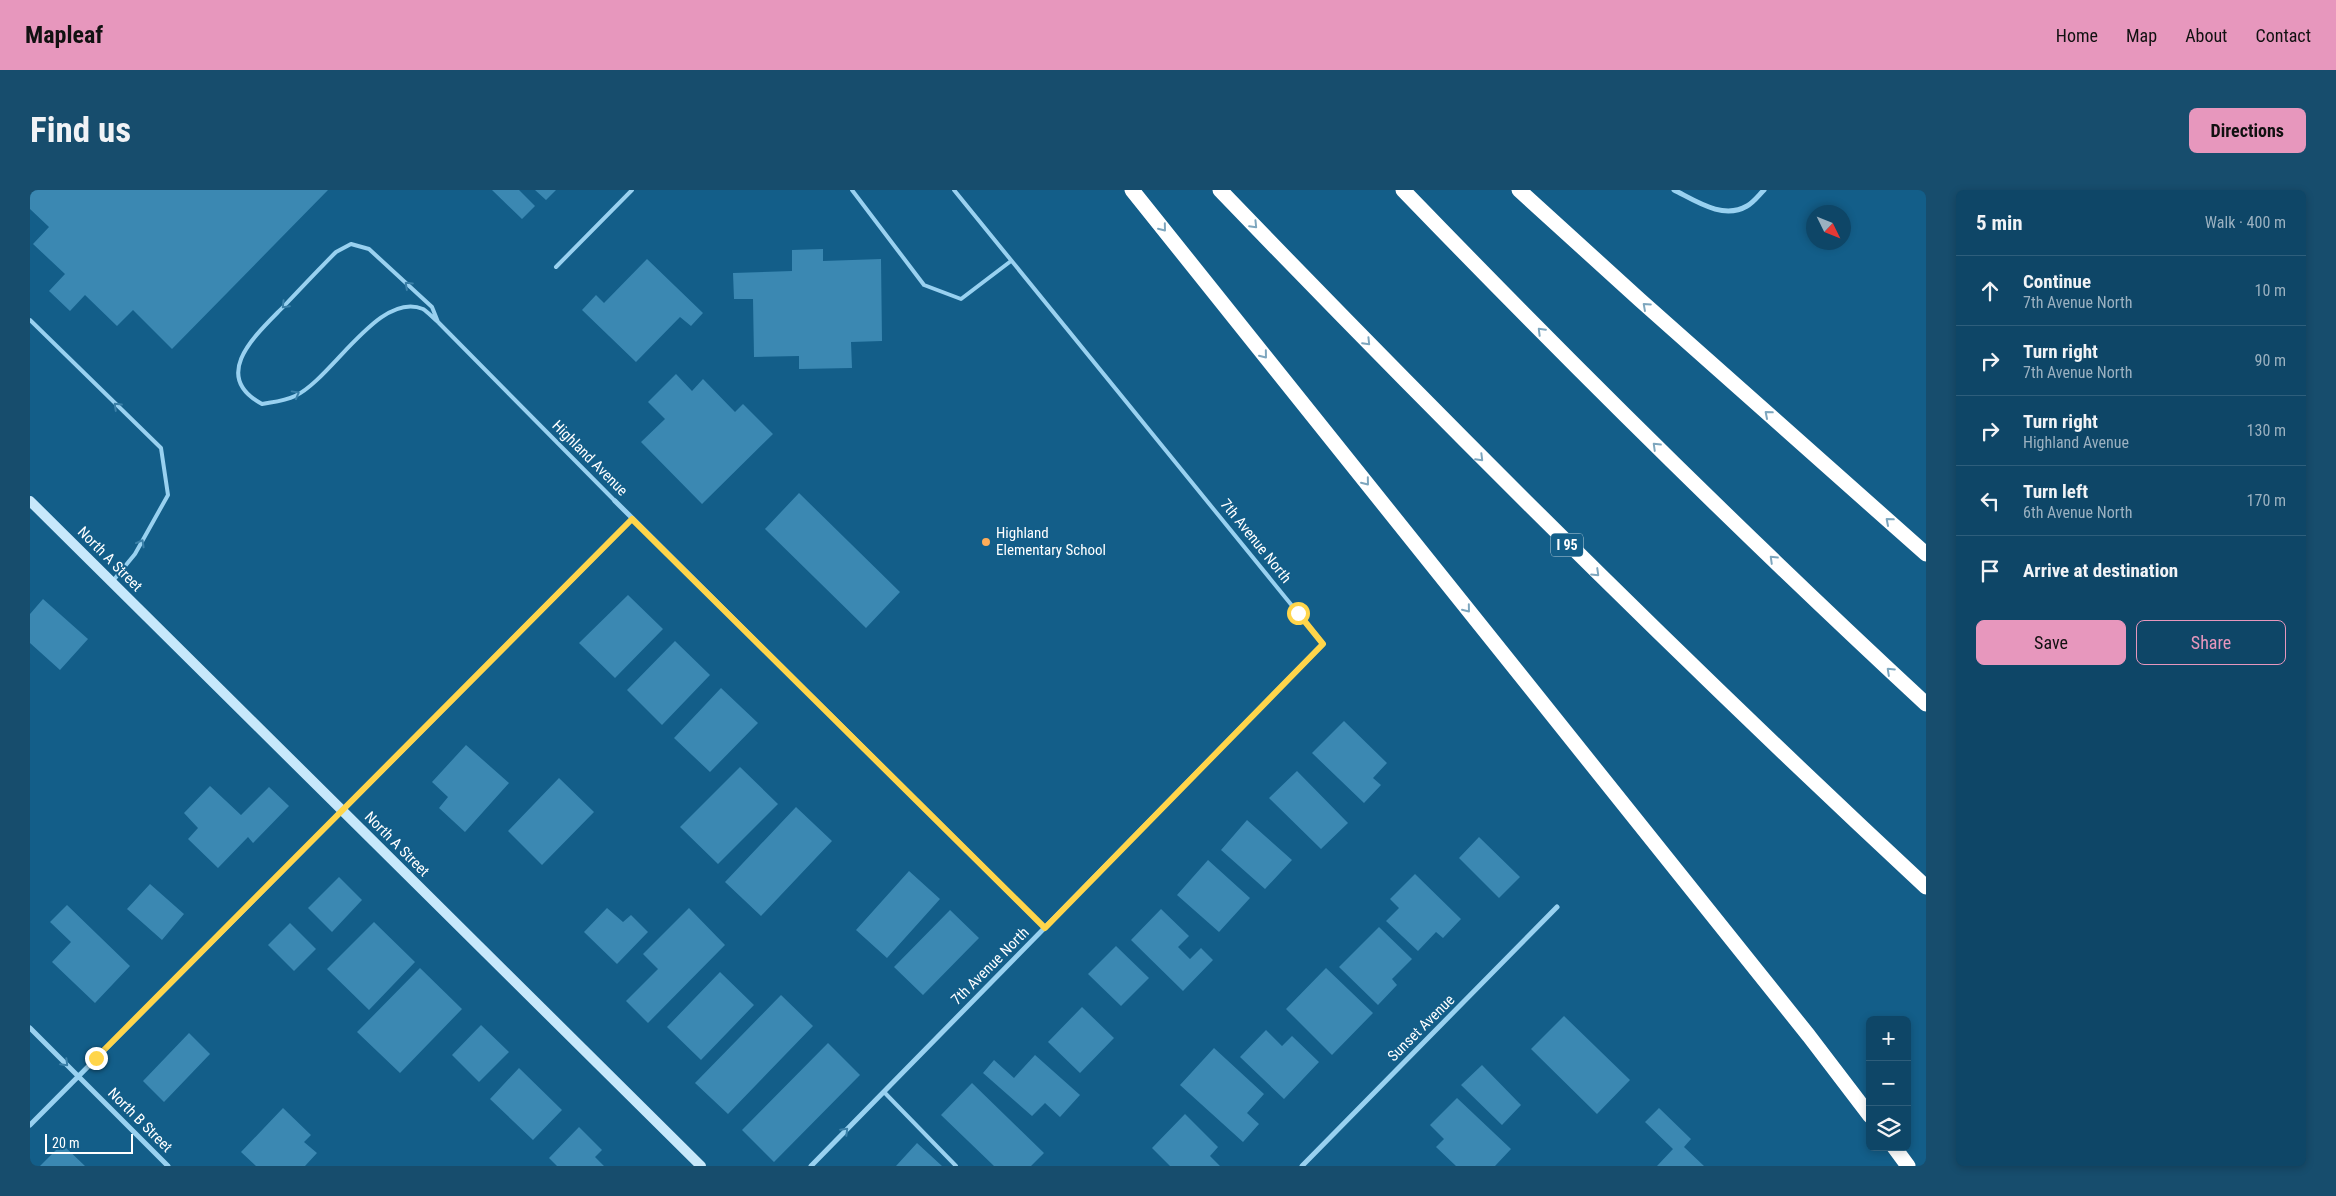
<!DOCTYPE html>
<meta charset="utf-8">
<style>
:root{--surface:#0e4667;--page:#174d6d;--text:#f1f3f6;--muted:#9bb1c0;--line:#2e5e7b;--accent:#e797bd}
body{margin:0;font-family:"Roboto Condensed",sans-serif;background:var(--page);color:var(--text)}
.controls{position:absolute;right:15px;bottom:15px;display:grid;overflow:hidden;border-radius:8px;box-shadow:0 2px 8px #0003}
.controls button{width:45px;height:45px;display:grid;place-items:center;padding:0;border:0;border-bottom:1px solid var(--line);background:var(--surface);color:var(--text);font:25px sans-serif}
.compass{position:absolute;left:1776px;top:15px;width:45px;height:45px;border-radius:50%;background:var(--surface);box-shadow:0 2px 8px #0003;rotate:133deg}
.scale{position:absolute;left:15px;bottom:12px;width:88px;box-sizing:border-box;padding-left:5px;border:2px solid #fff;border-top:0;font-size:14px;line-height:18px;white-space:nowrap;color:#fff;-webkit-text-stroke:4px #135e89;paint-order:stroke}
.stop{position:absolute;width:15px;height:15px;margin:-11px;border:4px solid #ffd54a;border-radius:50%;background:#fff}
.stop.end{background:#ffd54a;border-color:#fff;box-shadow:0 1px 5px #0008}
.list{margin:0;padding:0;list-style:none}
h2{display:flex;justify-content:space-between;align-items:center;height:65px;margin:0;padding:0 20px;font-size:21px}
h2 small{font-size:16px;font-weight:400;color:var(--muted)}
.list li{display:grid;grid-template-columns:32px 1fr auto;gap:15px;align-items:center;box-sizing:border-box;height:70px;padding:0 20px;border-top:1px solid var(--line)}
.list b{display:block;font-size:19px;white-space:nowrap}
.list p{margin:0;font-size:16px;white-space:nowrap;color:var(--muted)}
.list em{font-size:16px;font-style:normal;color:var(--muted)}
.actions{display:flex;gap:10px;padding:15px 20px}
.actions a{flex:1;padding:11px 0;border:1px solid var(--accent);border-radius:8px;text-align:center;font-size:18px;color:var(--accent)}
.actions .main{background:var(--accent);color:#111}
.icon{flex:none;width:28px;height:28px;fill:none;stroke:currentColor;stroke-width:2;stroke-linecap:round;stroke-linejoin:round}
.map{position:relative;flex:none;width:1896px;height:976px;overflow:hidden;border-radius:8px}
header{display:flex;align-items:center;gap:30px;box-sizing:border-box;height:70px;padding:0 25px;background:var(--accent);color:#111}
header strong{font-size:24px}
nav{display:flex;gap:28px;margin-inline-start:auto;font-size:18px}
.intro{display:flex;align-items:center;justify-content:space-between;box-sizing:border-box;height:120px;padding:0 30px}
h1{margin:0;font-size:35px}
.button{padding:12px 22px;border-radius:8px;background:var(--accent);color:#111;font-size:18px;font-weight:700}
main{display:flex;gap:30px;padding:0 30px}
aside{flex:1;background:var(--surface);border-radius:8px;box-shadow:0 2px 8px #0003}
.map>svg:first-child{display:block}
.building{fill:#3b88b2}
.lines{fill:none;stroke-linecap:round;stroke-linejoin:round}
.lane{stroke:#99d1f0;stroke-width:4}
.street{stroke:#99d1f0;stroke-width:5}
.secondary{stroke:#c7e8fb;stroke-width:10}
.highway{stroke:#fff;stroke-width:15}
.oneway{stroke:#7da6be}
.oneway2{stroke:#3b80a8}
.route{stroke:#ffd54a;stroke-width:6}
.poi-dot{fill:#ffad58;stroke:#135e89;stroke-width:2}
.labels{text-anchor:middle;stroke-width:4;stroke-linejoin:round;paint-order:stroke}
.shield{fill:#135e89;stroke:#b8cfdc;stroke-width:1}
.shield-label{font-size:14px;font-weight:bold;fill:#fff}
.street-label{font-size:15px;fill:#fff;stroke:#135e89}
.poi-label{font-size:15px;fill:#fff;stroke:#135e89;text-anchor:start}
</style>
<header>
<strong>Mapleaf</strong>
<nav><a>Home</a><a>Map</a><a>About</a><a>Contact</a></nav>
</header>
<div class="intro"><h1>Find us</h1><a class="button">Directions</a></div>
<main>
<div class="map">
<svg width="1896" height="976" viewBox="0 0 1896 976">
<rect width="100%" height="100%" fill="#135e89"/>
<path class="building" d="M 0,0 L 298,0 L 142,159 L 103,120 L 87,136 L 55,105 L 40,121 L 19,101 L 35,84 L 3,54 L 19,37 L 0,19 Z
M 462,0 L 489,0 L 505,16 L 492,29 Z
M 505,0 L 526,0 L 516,10 Z
M 793,59 L 793,71 L 851,69 L 852,151 L 821,152 L 822,178 L 769,179 L 769,166 L 724,167 L 723,109 L 704,109 L 703,83 L 762,81 L 762,60 Z
M 617,69 L 673,123 L 661,136 L 650,127 L 606,172 L 552,120 L 566,105 L 574,113 Z
M 646,184 L 662,201 L 673,189 L 705,222 L 713,214 L 743,244 L 672,314 L 611,252 L 635,229 L 618,212 Z
M 769,303 L 870,402 L 836,438 L 735,339 Z
M 598,405 L 633,439 L 585,488 L 549,453 Z
M 13,409 L 58,449 L 30,480 L 0,453 L 0,424 Z
M 645,451 L 680,485 L 632,535 L 597,500 Z
M 691,498 L 728,533 L 680,582 L 644,548 Z
M 1314,531 L 1357,573 L 1343,588 L 1351,595 L 1334,613 L 1282,563 Z
M 436,555 L 479,593 L 435,642 L 409,618 L 418,607 L 402,592 Z
M 710,577 L 748,614 L 688,674 L 650,637 Z
M 1267,581 L 1318,633 L 1291,659 L 1239,608 Z
M 529,588 L 564,622 L 512,675 L 478,641 Z
M 180,596 L 211,625 L 239,597 L 259,616 L 223,653 L 218,647 L 188,678 L 158,649 L 168,638 L 154,623 Z
M 766,617 L 802,651 L 731,726 L 695,692 Z
M 1217,630 L 1262,670 L 1235,699 L 1191,660 Z
M 1449,647 L 1490,687 L 1469,708 L 1429,668 Z
M 1178,670 L 1220,708 L 1189,742 L 1147,705 Z
M 879,681 L 910,709 L 857,768 L 826,740 Z
M 1385,684 L 1431,729 L 1413,748 L 1406,742 L 1388,761 L 1356,731 L 1369,718 L 1360,709 Z
M 309,687 L 332,710 L 302,742 L 278,718 Z
M 120,694 L 154,724 L 132,750 L 97,719 Z
M 37,715 L 100,776 L 65,813 L 22,772 L 41,752 L 20,732 Z
M 577,718 L 593,732 L 601,725 L 618,742 L 587,774 L 554,742 Z
M 659,718 L 695,755 L 618,833 L 596,811 L 628,779 L 613,764 Z
M 1131,719 L 1159,746 L 1148,757 L 1160,769 L 1171,758 L 1183,770 L 1153,801 L 1101,750 Z
M 920,720 L 949,748 L 893,805 L 864,777 Z
M 344,732 L 385,772 L 339,820 L 297,779 Z
M 260,733 L 286,759 L 264,781 L 238,755 Z
M 1349,737 L 1382,769 L 1362,789 L 1367,795 L 1348,815 L 1309,777 Z
M 1086,756 L 1119,788 L 1091,816 L 1058,784 Z
M 390,778 L 432,819 L 370,883 L 327,842 Z
M 1296,778 L 1343,823 L 1302,865 L 1256,819 Z
M 690,782 L 724,815 L 671,870 L 637,837 Z
M 751,805 L 783,836 L 698,924 L 665,893 Z
M 1052,817 L 1084,848 L 1050,883 L 1018,852 Z
M 1534,826 L 1600,890 L 1567,924 L 1501,859 Z
M 451,835 L 479,862 L 449,892 L 422,865 Z
M 1236,840 L 1252,856 L 1262,846 L 1289,872 L 1254,909 L 1210,867 Z
M 159,843 L 180,864 L 134,912 L 113,891 Z
M 798,853 L 830,885 L 744,972 L 712,940 Z
M 1184,858 L 1234,904 L 1217,923 L 1229,934 L 1213,952 L 1150,895 Z
M 1005,865 L 1050,905 L 1030,927 L 1015,913 L 1002,926 L 953,883 L 964,870 L 984,888 Z
M 1452,875 L 1491,915 L 1472,935 L 1431,895 Z
M 489,878 L 532,920 L 503,950 L 460,909 Z
M 942,893 L 1014,963 L 1001,976 L 964,976 L 911,925 Z
M 1427,908 L 1481,959 L 1465,976 L 1426,976 L 1406,957 L 1414,949 L 1400,935 Z
M 253,918 L 281,945 L 274,952 L 287,963 L 275,976 L 226,976 L 211,962 Z
M 1629,918 L 1661,949 L 1654,957 L 1674,976 L 1627,976 L 1643,959 L 1615,932 Z
M 1155,924 L 1188,957 L 1180,966 L 1190,976 L 1140,976 L 1122,958 Z
M 549,937 L 572,960 L 565,967 L 574,976 L 527,976 L 519,968 Z
M 887,953 L 912,976 L 866,976 Z
M 32,954 L 55,976 L 10,976 Z"/>
<g class="lines">
<path class="lane" d="M 822,0 L 894,95 L 931,109 L 981,71
M 924,0 L 1268,423
M 526,77 L 602,0
M 0,130 L 131,258 L 138,305 L 105,364 L 82,392
M 408,132 L 402,117 L 339,59 L 321,54 L 306,62 C 289,79 272,97 255,115 C 229,142 178,185 232,214 C 243,212 255,211 265,206 C 302,189 349,100 393,119 C 398,122 403,128 408,132 L 585,311
M 854,902 L 926,976"/>
<path class="street" d="M 1644,0 C 1666,11 1693,30 1717,16 C 1723,13 1729,5 1734,0
M 585,311 L 1015,738
M 0,838 L 138,976
M 0,935 L 602,329
M 781,976 L 1293,454 L 1268,423
M 1272,976 L 1527,717"/>
<path class="secondary" d="M 0,311 L 671,976"/>
<path class="highway" d="M 1102,0 L 1779,846 L 1840,926
M 1190,0 C 1420,239 1653,471 1896,697
M 1373,0 C 1543,176 1717,348 1896,514
M 1489,0 L 1610,110 L 1896,364
M 1864,957 L 1878,976"/>
</g>
<defs><path id="oneway-chevron" d="M-2-3.5L2.5 0L-2 3.5" fill="none" stroke-width="1.6" stroke-linecap="round" stroke-linejoin="round" transform="scale(1.25)"/></defs>
<g class="oneway">
<use href="#oneway-chevron" transform="translate(1224 35) rotate(46)"/>
<use href="#oneway-chevron" transform="translate(1133 38) rotate(51)"/>
<use href="#oneway-chevron" transform="translate(1616 116) rotate(-138)"/>
<use href="#oneway-chevron" transform="translate(1511 141) rotate(-135)"/>
<use href="#oneway-chevron" transform="translate(1337 152) rotate(46)"/>
<use href="#oneway-chevron" transform="translate(1234 165) rotate(51)"/>
<use href="#oneway-chevron" transform="translate(1738 224) rotate(-139)"/>
<use href="#oneway-chevron" transform="translate(1626 256) rotate(-136)"/>
<use href="#oneway-chevron" transform="translate(1450 268) rotate(45)"/>
<use href="#oneway-chevron" transform="translate(1336 292) rotate(51)"/>
<use href="#oneway-chevron" transform="translate(1859 331) rotate(-139)"/>
<use href="#oneway-chevron" transform="translate(1743 369) rotate(-136)"/>
<use href="#oneway-chevron" transform="translate(1566 383) rotate(44)"/>
<use href="#oneway-chevron" transform="translate(1437 419) rotate(51)"/>
<use href="#oneway-chevron" transform="translate(1860 481) rotate(-137)"/>
</g>
<g class="oneway2">
<use href="#oneway-chevron" transform="translate(378 95) rotate(-137)"/>
<use href="#oneway-chevron" transform="translate(255 115) rotate(134)"/>
<use href="#oneway-chevron" transform="translate(266 204) rotate(-29)"/>
<use href="#oneway-chevron" transform="translate(87 216) rotate(-136)"/>
<use href="#oneway-chevron" transform="translate(111 353) rotate(-61)"/>
<use href="#oneway-chevron" transform="translate(35 873) rotate(45)"/>
<use href="#oneway-chevron" transform="translate(815 941) rotate(-45)"/>
</g>
<g class="lines">
<path class="route" d="M 66,868 L 602,329 L 1015,738 L 1293,454 L 1268,423"/>
</g>
<circle class="poi-dot" cx="956" cy="352" r="5"/>
<g class="labels">
<rect class="shield" x="1521" y="343.5" width="32" height="23" rx="4"/>
<g class="shield-label">
<text x="1537" y="360">I 95</text>
</g>
<g class="street-label">
<text transform="translate(560 268) rotate(45)" y="5">Highland Avenue</text>
<text transform="translate(1226 351) rotate(51)" y="5">7th Avenue North</text>
<text transform="translate(80 369) rotate(45)" y="5">North A Street</text>
<text transform="translate(367 654) rotate(45)" y="5">North A Street</text>
<text transform="translate(960 776) rotate(-45)" y="5">7th Avenue North</text>
<text transform="translate(1391 838) rotate(-45)" y="5">Sunset Avenue</text>
<text transform="translate(110 930) rotate(45)" y="5">North B Street</text>
</g>
<g class="poi-label">
<text x="966" y="348">Highland<tspan x="966" dy="17">Elementary School</tspan></text>
</g>
</g>
</svg>
<div class="controls">
<button>+</button>
<button>−</button>
<button><svg class="icon" aria-label="layers" viewBox="0 0 24 24"><path d="M12 4l9 5-9 5-9-5zM3 14l9 5 9-5"/></svg></button>
</div>
<svg class="compass" viewBox="-18 -18 36 36"><path d="M0-13l5 13h-10z" fill="#e53935"/><path d="M0 13l5-13h-10z" fill="#9bb1c0"/></svg>
<div class="scale">20 m</div>
<div class="stop" style="left:1268px;top:423px"></div>
<div class="stop end" style="left:66px;top:868px"></div>
</div>
<aside>
<h2>5 min<small>Walk · 400 m</small></h2>
<ul class="list">
<li><svg class="icon" aria-label="ahead" viewBox="0 0 24 24"><path d="M12 20V5M6 11l6-6 6 6"/></svg><div><b>Continue</b><p>7th Avenue North</p></div><em>10 m</em></li>
<li><svg class="icon" aria-label="right" viewBox="0 0 24 24"><path d="M7 20v-9h11M14 6l5 5-5 5"/></svg><div><b>Turn right</b><p>7th Avenue North</p></div><em>90 m</em></li>
<li><svg class="icon" aria-label="right" viewBox="0 0 24 24"><path d="M7 20v-9h11M14 6l5 5-5 5"/></svg><div><b>Turn right</b><p>Highland Avenue</p></div><em>130 m</em></li>
<li><svg class="icon" aria-label="left" viewBox="0 0 24 24"><path d="M17 20v-9H6M10 6l-5 5 5 5"/></svg><div><b>Turn left</b><p>6th Avenue North</p></div><em>170 m</em></li>
<li><svg class="icon" aria-label="arrive" viewBox="0 0 24 24"><path d="M6 21V4h12l-3 4 3 4H6"/></svg><div><b>Arrive at destination</b></div></li>
</ul>
<div class="actions"><a class="main">Save</a><a>Share</a></div>
</aside>
</main>
